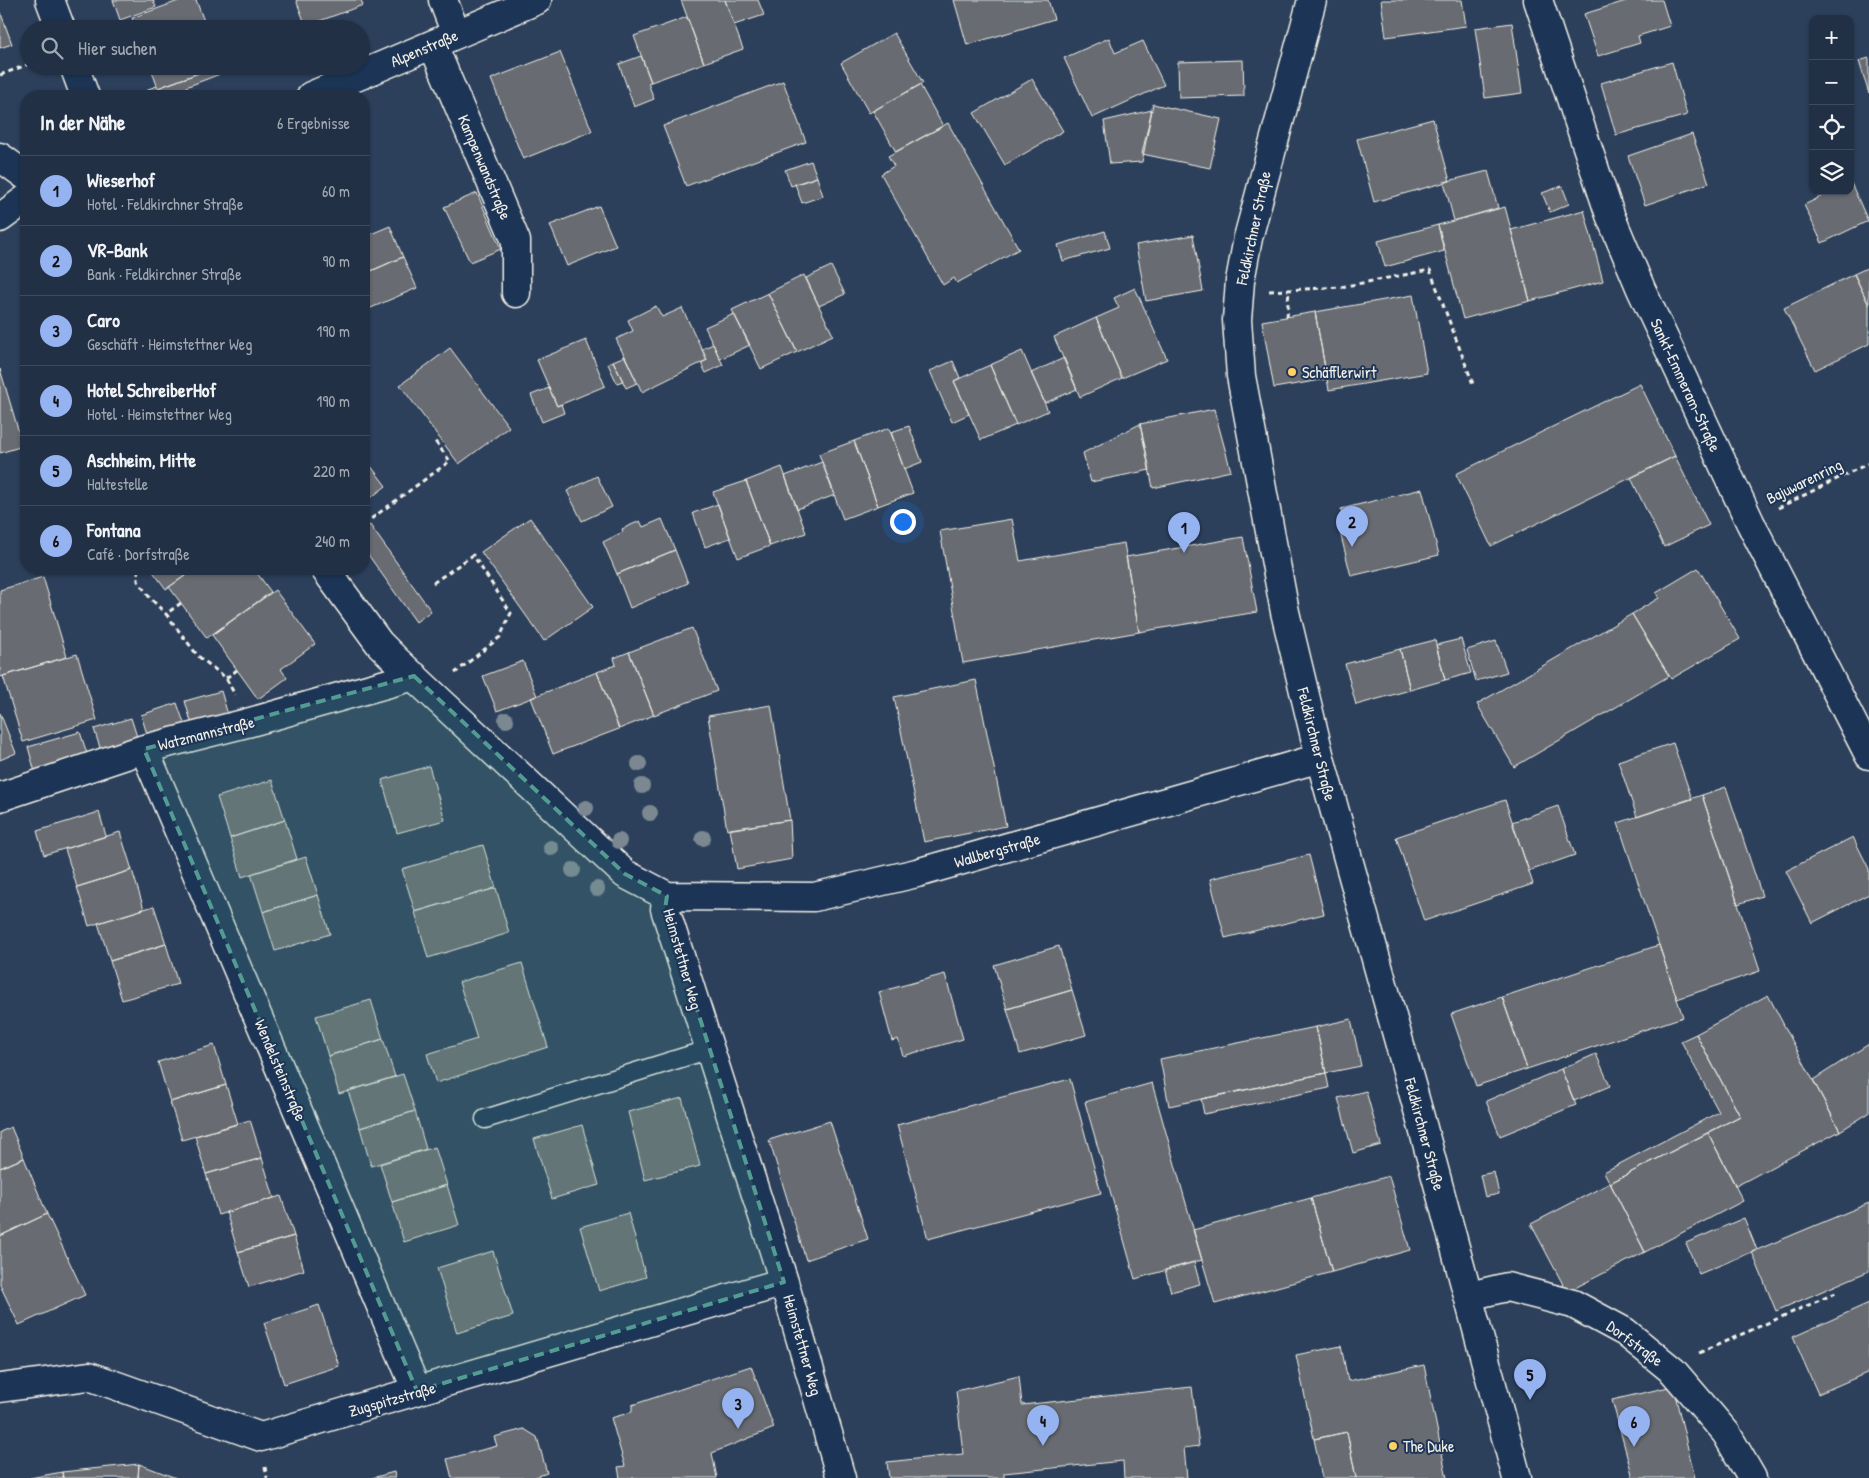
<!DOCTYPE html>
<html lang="de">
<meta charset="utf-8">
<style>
:root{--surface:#213045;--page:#2d3c50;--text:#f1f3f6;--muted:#a2a9b3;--line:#3e4b5e;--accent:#95b2f1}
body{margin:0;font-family:"Patrick Hand",sans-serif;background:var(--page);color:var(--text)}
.controls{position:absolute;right:15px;top:15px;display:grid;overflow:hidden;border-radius:10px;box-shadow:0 1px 4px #0004}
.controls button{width:45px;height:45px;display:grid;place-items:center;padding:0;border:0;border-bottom:1px solid var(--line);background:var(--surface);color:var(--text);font:25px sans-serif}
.you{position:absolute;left:902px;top:521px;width:18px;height:18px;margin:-12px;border:4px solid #fff;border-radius:50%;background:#1a73e8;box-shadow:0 0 0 8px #1a73e833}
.badge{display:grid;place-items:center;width:32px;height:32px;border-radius:50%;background:var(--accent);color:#111;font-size:16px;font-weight:700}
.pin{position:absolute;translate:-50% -41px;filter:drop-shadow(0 1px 2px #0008)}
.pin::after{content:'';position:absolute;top:26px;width:18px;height:15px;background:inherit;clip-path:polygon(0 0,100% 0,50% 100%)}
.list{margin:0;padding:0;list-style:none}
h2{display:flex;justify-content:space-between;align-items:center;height:65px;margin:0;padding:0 20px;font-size:21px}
h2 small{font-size:16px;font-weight:400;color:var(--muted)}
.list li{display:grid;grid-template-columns:32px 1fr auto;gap:15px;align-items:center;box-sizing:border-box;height:70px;padding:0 20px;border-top:1px solid var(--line)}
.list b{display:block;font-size:19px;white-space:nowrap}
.list p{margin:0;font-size:16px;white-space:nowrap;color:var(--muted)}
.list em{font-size:16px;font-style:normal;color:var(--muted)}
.icon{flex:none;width:28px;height:28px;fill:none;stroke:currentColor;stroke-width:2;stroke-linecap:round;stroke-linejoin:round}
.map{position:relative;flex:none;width:1869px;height:1478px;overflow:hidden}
.search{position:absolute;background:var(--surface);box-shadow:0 1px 4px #0004;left:20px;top:20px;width:350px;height:55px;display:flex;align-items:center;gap:12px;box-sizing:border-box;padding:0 18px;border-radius:28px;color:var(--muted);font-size:19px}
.panel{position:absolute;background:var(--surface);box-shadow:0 1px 4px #0004;left:20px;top:90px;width:350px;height:485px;border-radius:20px}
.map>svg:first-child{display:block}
.building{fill:#676c72;stroke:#f4f1e8}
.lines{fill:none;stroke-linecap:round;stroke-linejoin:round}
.service-casing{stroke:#f4f1e8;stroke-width:21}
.minor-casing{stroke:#f4f1e8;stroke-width:31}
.secondary-casing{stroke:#f4f1e8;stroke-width:31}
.path{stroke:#f4f1e8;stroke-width:3;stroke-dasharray:5 4;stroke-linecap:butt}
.service{stroke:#1d3557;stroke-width:18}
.minor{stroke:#1d3557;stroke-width:28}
.secondary{stroke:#1d3557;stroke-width:28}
.tree{fill:#7b8891}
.marked{fill:#549b93;fill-opacity:0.2;stroke:#549b93;stroke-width:4;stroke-dasharray:10 6;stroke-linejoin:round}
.poi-dot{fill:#ffd166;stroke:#1d3557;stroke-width:2}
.labels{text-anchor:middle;stroke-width:4;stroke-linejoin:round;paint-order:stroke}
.street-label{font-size:16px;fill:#f4f1e8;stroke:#1d3557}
.poi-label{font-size:16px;fill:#f4f1e8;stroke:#1d3557;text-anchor:start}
</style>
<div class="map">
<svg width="1869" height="1478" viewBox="0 0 1869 1478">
<rect width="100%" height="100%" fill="#2c405c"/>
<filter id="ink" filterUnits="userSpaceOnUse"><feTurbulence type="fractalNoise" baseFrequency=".02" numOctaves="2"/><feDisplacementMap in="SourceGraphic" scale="10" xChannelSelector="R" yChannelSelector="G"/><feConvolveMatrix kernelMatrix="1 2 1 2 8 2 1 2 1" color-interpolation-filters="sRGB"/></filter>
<g filter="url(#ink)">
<path class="building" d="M 113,0 L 153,0 L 156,7 L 120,20 Z
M 181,0 L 196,0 L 207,29 L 136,29 L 132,18 Z
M 296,0 L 361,0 L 363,5 L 306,26 Z
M 681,0 L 725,0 L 743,49 L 704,63 Z
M 725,0 L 758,0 L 764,15 L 734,25 Z
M 954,0 L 1048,0 L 1054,19 L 967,45 Z
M 1381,0 L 1462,0 L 1466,26 L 1386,37 Z
M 1629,0 L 1662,0 L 1670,26 L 1638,36 L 1640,43 L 1598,56 L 1584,14 Z
M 0,11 L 12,44 L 0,48 Z
M 687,17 L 704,63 L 651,82 L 634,36 Z
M 1512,23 L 1522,93 L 1485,98 L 1475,28 Z
M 894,33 L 923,83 L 869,113 L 841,63 Z
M 1109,38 L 1115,53 L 1143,41 L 1164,85 L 1092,118 L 1064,58 Z
M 560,52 L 592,131 L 523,159 L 491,79 Z
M 641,56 L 651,82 L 648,83 L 654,99 L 634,107 L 619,64 Z
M 1869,58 L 1869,94 L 1859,61 Z
M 1243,60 L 1244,96 L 1179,98 L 1178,62 Z
M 1672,62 L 1687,115 L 1616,135 L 1601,83 Z
M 150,66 L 218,66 L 158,88 Z
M 217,66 L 220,74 L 186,87 L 189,96 L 150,96 L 148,89 L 157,86 L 158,88 Z
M 1032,79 L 1063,131 L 1005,165 L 974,113 Z
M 783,81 L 806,142 L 686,186 L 663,126 Z
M 920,85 L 943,126 L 896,152 L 873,111 Z
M 1153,104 L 1221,119 L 1210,168 L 1142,154 Z
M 1152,110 L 1142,162 L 1110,164 L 1104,121 Z
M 1433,119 L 1450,181 L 1374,202 L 1357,139 Z
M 948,123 L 1019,249 L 957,283 L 954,278 L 943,285 L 881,174 L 894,166 L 888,156 Z
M 1692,134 L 1709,183 L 1645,205 L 1628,156 Z
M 811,161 L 817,177 L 791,186 L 785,170 Z
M 1488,171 L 1498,208 L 1454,221 L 1444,182 Z
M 817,177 L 823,196 L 802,203 L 795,184 Z
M 1851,183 L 1868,221 L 1822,243 L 1804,205 L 1833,191 L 1850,191 Z
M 1562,186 L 1569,204 L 1550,212 L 1542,193 Z
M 477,193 L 501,249 L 470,262 L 444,207 Z
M 599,206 L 616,246 L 567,266 L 550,225 Z
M 1505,207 L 1530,301 L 1463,319 L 1438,225 Z
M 1584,210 L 1603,281 L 1530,301 L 1511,230 Z
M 1438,225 L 1444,251 L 1385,267 L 1378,241 Z
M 390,226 L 403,257 L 364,274 L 364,237 Z
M 1105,231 L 1110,248 L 1063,261 L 1058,245 Z
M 1193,235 L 1203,291 L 1146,301 L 1136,245 Z
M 403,257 L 417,288 L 364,311 L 364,274 Z
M 831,266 L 845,294 L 819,306 L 806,278 Z
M 1869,267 L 1869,305 L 1854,274 Z
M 1854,274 L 1869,305 L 1869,344 L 1815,370 L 1784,308 Z
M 804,275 L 833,335 L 797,352 L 768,293 Z
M 1135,288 L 1167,359 L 1122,378 L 1096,318 L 1119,308 L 1114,298 Z
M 768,293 L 797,352 L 761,369 L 732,310 Z
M 1413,295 L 1427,373 L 1329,390 L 1315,312 Z
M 656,306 L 662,317 L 682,308 L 707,360 L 642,392 L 616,339 L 633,331 L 628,320 Z
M 1315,312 L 1327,379 L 1274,388 L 1262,321 Z
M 734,314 L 750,345 L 720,359 L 705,327 Z
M 1096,318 L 1122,378 L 1080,397 L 1054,337 Z
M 586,340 L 605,386 L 557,406 L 537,360 Z
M 713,344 L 723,365 L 706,373 L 701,363 L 707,360 L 702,349 Z
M 450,348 L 509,427 L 459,464 L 400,385 Z
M 1022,351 L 1048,411 L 1016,425 L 990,365 Z
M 625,356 L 637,383 L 626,388 L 613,361 Z
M 1064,358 L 1077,389 L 1045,403 L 1031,373 Z
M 613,361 L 623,381 L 617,383 L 608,364 Z
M 953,361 L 960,378 L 954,381 L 969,414 L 952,422 L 930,371 Z
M 990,365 L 1016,425 L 981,440 L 954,381 Z
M 0,369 L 23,446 L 0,453 Z
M 1640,384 L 1675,456 L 1491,546 L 1456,474 Z
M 549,388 L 557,406 L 561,404 L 564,413 L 542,422 L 531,395 Z
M 1214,409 L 1231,471 L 1153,488 L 1140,424 Z
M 1140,424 L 1150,470 L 1091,482 L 1083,453 Z
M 909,426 L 922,462 L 904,469 L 891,432 Z
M 889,428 L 913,493 L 878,506 L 854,441 Z
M 854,441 L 878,506 L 843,519 L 819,454 Z
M 1675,456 L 1709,525 L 1664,547 L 1631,478 Z
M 364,457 L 386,486 L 364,503 Z
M 822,462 L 835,495 L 797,509 L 785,476 Z
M 782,467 L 806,533 L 770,546 L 746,481 Z
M 597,476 L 612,507 L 582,521 L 567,491 Z
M 746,481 L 770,546 L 738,558 L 713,492 Z
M 1422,489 L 1439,555 L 1351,576 L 1339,528 L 1345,526 L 1341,509 Z
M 718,504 L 730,538 L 705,547 L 693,513 Z
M 530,518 L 593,607 L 544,641 L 481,552 Z
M 662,519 L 675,550 L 617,574 L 603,542 L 623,532 L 622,529 L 640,521 L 643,527 Z
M 1012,519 L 1020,561 L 1124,543 L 1139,632 L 963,663 L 940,531 Z
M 370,525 L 431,611 L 416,622 L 364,549 L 364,529 Z
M 1243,537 L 1257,612 L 1139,632 L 1126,557 Z
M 675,550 L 688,583 L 630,608 L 617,574 Z
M 1698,568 L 1740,639 L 1671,679 L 1632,614 L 1659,598 L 1656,593 Z
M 151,569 L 195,569 L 166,589 Z
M 195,569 L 254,569 L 271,592 L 207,638 L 169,587 Z
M 43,577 L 67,657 L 0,677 L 0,590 Z
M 275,590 L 315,644 L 281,669 L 287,678 L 258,699 L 212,635 Z
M 1632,614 L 1669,676 L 1514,767 L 1477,704 Z
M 692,628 L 717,691 L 654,715 L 629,652 Z
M 1461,639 L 1471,673 L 1445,680 L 1436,645 Z
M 1435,640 L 1445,680 L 1410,690 L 1400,649 Z
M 1496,641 L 1507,672 L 1476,681 L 1467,650 Z
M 1400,649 L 1410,690 L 1356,705 L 1345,664 Z
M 629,652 L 654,715 L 619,729 L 597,672 L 616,665 L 614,658 Z
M 77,654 L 97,720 L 23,742 L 3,676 Z
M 523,661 L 537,696 L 497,711 L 483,676 Z
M 597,672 L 619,729 L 553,754 L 531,698 Z
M 976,680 L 1006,826 L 924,842 L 894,697 Z
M 221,691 L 228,715 L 192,725 L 185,701 Z
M 177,703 L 185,726 L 148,737 L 141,715 Z
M 771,705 L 790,820 L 727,830 L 708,716 Z
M 0,713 L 16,753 L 0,760 Z
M 131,718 L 138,740 L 101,751 L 94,729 Z
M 80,732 L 88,757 L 35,772 L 28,747 Z
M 1673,743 L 1692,799 L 1637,817 L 1618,761 Z
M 429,766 L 445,820 L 397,833 L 382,780 Z
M 272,780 L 285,820 L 230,838 L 217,797 Z
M 1726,787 L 1762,896 L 1738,904 L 1702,795 Z
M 1702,795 L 1760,971 L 1677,999 L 1618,823 Z
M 1505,800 L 1533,884 L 1424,921 L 1396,837 Z
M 1558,806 L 1575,855 L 1529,871 L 1512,822 Z
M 99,812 L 106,836 L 44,855 L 37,831 Z
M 285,820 L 297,859 L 242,877 L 230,838 Z
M 790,820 L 792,859 L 737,869 L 730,829 Z
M 120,832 L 132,870 L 77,887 L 65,849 Z
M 1853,837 L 1869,869 L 1869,894 L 1812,923 L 1786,871 Z
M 483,845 L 496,888 L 415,912 L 402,869 Z
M 1309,855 L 1324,914 L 1225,938 L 1210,879 Z
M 306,857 L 318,895 L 263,912 L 251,874 Z
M 132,870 L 144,909 L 89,926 L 77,887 Z
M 496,888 L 509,933 L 428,958 L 415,912 Z
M 318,895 L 330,934 L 275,951 L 263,912 Z
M 154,906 L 166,944 L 110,961 L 98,923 Z
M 166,944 L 178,984 L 122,1000 L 110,961 Z
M 1659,945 L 1683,1017 L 1527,1069 L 1502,997 Z
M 1059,946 L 1072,990 L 1007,1009 L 994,965 Z
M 522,963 L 548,1047 L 436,1083 L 427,1054 L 477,1039 L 459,982 Z
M 945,974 L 963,1039 L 903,1056 L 898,1039 L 892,1041 L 879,992 Z
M 1072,990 L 1086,1035 L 1020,1054 L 1007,1009 Z
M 1768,995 L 1840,1131 L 1736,1186 L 1708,1133 L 1740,1116 L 1696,1034 Z
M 1502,997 L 1527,1069 L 1476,1086 L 1451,1014 Z
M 371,1000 L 383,1039 L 328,1056 L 316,1016 Z
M 1351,1019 L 1361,1066 L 1326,1073 L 1316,1027 Z
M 1316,1027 L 1326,1073 L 1169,1106 L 1160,1059 Z
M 1696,1034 L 1740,1116 L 1610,1183 L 1604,1172 L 1719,1112 L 1681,1041 Z
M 383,1039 L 395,1077 L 339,1094 L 328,1056 Z
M 1869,1044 L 1869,1113 L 1840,1131 L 1813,1080 Z
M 214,1045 L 226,1085 L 170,1102 L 158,1062 Z
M 1596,1054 L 1610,1086 L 1574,1101 L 1561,1069 Z
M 1561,1069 L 1576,1105 L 1500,1136 L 1486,1101 Z
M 1326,1073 L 1329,1088 L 1204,1114 L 1201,1099 Z
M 403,1074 L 415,1111 L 360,1128 L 348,1091 Z
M 1070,1079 L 1101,1193 L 928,1239 L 897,1125 Z
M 1152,1083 L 1202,1260 L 1135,1279 L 1085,1102 Z
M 226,1085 L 238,1124 L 182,1140 L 170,1102 Z
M 1366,1091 L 1381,1145 L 1353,1153 L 1338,1098 Z
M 682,1098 L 700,1166 L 645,1180 L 628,1112 Z
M 415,1111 L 426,1149 L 371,1166 L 360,1128 Z
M 250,1120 L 262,1158 L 206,1174 L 195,1136 Z
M 830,1121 L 868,1239 L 806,1260 L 769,1140 Z
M 582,1125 L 599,1185 L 552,1199 L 534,1139 Z
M 11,1127 L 24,1158 L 0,1168 L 0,1132 Z
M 1708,1133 L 1743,1201 L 1645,1252 L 1610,1183 Z
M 435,1147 L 447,1185 L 392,1202 L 380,1164 Z
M 24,1158 L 47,1214 L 0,1236 L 0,1168 Z
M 262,1158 L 274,1198 L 218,1215 L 206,1174 Z
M 1494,1172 L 1499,1194 L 1485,1197 L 1480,1175 Z
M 1389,1176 L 1410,1250 L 1332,1272 L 1311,1198 Z
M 1610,1183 L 1645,1252 L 1567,1292 L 1531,1224 Z
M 447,1185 L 459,1225 L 404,1242 L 392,1202 Z
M 281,1196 L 294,1236 L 238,1252 L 226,1212 Z
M 1311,1198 L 1332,1272 L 1215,1304 L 1193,1230 Z
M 1869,1203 L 1869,1271 L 1776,1311 L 1752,1252 Z
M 628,1213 L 646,1277 L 599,1291 L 580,1227 Z
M 47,1214 L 85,1295 L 19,1325 L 0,1285 L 0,1236 Z
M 1744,1218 L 1757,1250 L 1699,1274 L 1686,1243 Z
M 294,1236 L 304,1270 L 249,1287 L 238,1252 Z
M 493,1251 L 513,1316 L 457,1333 L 437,1268 Z
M 1194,1262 L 1200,1284 L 1171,1292 L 1165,1270 Z
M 1869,1303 L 1869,1372 L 1818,1394 L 1793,1337 Z
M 319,1305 L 339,1366 L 284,1384 L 264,1323 Z
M 1341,1346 L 1348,1381 L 1424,1365 L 1447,1478 L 1356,1478 L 1347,1432 L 1314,1439 L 1296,1355 Z
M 751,1366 L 774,1428 L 712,1453 L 717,1478 L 620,1478 L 618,1467 L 625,1466 L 611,1418 L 632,1412 L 632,1405 Z
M 1019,1376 L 1022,1405 L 1192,1387 L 1199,1446 L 1184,1448 L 1187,1478 L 1124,1478 L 1123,1461 L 1004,1473 L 1004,1478 L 889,1478 L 887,1462 L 963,1454 L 956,1391 Z
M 1673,1386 L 1695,1478 L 1633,1478 L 1612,1400 Z
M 524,1429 L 537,1437 L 547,1473 L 533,1478 L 452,1478 L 447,1459 L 497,1446 L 494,1437 Z
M 1347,1432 L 1356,1478 L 1322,1478 L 1314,1439 Z
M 139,1464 L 176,1478 L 138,1478 Z
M 139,1464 L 138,1478 L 63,1478 L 62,1472 Z
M 62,1472 L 63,1478 L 30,1478 Z
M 394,1472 L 395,1478 L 372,1478 Z"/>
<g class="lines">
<g class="service-casing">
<path id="service" d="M 485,1119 L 710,1049"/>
</g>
<g class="minor-casing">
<path id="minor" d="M 50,0 L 61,29
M 443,0 L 456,34
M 1538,0 L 1610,215 L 1641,289 L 1750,522 L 1869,755
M 433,45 L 516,241 L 516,293
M 74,66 L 85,96
M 311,96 L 537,0
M 0,157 L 26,176
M 0,218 L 26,199
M 325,569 L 379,643 L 396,660 L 625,874 L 667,896 L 665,909 L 784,1282 L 841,1478
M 144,749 L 417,1391
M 0,797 L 144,749 L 247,723 L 414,676
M 667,896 L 814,897 L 917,873 L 1320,758
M 1469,1296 L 1507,1287 L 1573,1304 L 1625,1332 L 1673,1371 L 1726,1433 L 1752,1478
M 0,1388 L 89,1376 L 261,1437 L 784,1282"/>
</g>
<g class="secondary-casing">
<path id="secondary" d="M 1312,0 L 1248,238 L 1240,281 L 1237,320 L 1241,376 L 1285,612 L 1320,758 L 1420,1117 L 1517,1478"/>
</g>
<path class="path" d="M 0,75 L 29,64
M 1269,291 L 1341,287 L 1430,270 L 1473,384
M 1287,317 L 1289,290
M 1778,508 L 1869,463
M 364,524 L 450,461 L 434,440
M 138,569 L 138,581 L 150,598 L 166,614
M 433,583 L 473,555 L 511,613 L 500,637 L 455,673
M 181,603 L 166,614 L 198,656 L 226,678 L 235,695
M 226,678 L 237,670
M 1699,1353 L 1836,1293
M 265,1467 L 267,1478"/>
<use href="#service" class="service"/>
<use href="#minor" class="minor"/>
<use href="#secondary" class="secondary"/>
</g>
<g class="tree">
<circle cx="506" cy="720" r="8"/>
<circle cx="639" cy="764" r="8"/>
<circle cx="642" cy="786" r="8"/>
<circle cx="586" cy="808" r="8"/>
<circle cx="650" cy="813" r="8"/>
<circle cx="703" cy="838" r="8"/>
<circle cx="619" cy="841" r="8"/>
<circle cx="551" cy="848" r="8"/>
<circle cx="573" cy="870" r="8"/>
<circle cx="597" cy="889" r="8"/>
</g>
</g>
<path class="marked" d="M 414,676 L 625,874 L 667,896 L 665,909 L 784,1282 L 417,1391 L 144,749 Z"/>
<g class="poi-dot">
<circle cx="1292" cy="372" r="5"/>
<circle cx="1393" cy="1446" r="5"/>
</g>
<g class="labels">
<g class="street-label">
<text transform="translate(424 48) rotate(-23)" y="6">Alpenstraße</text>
<text transform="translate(485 167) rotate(67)" y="6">Kampenwandstraße</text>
<text transform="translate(1253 228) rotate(-78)" y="6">Feldkirchner Straße</text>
<text transform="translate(1686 385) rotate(65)" y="6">Sankt-Emmeram-Straße</text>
<text transform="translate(1804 481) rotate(-26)" y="6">Bajuwarenring</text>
<text transform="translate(206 733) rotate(-14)" y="6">Watzmannstraße</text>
<text transform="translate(1317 744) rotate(76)" y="6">Feldkirchner Straße</text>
<text transform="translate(997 850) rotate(-16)" y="6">Wallbergstraße</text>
<text transform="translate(683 959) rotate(74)" y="6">Heimstettner Weg</text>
<text transform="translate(281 1070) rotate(67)" y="6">Wendelsteinstraße</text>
<text transform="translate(1425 1134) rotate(75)" y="6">Feldkirchner Straße</text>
<text transform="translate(1635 1343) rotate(36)" y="6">Dorfstraße</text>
<text transform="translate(803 1345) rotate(74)" y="6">Heimstettner Weg</text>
<text transform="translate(392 1399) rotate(-16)" y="6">Zugspitzstraße</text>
</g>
<g class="poi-label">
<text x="1302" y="378">Schäfflerwirt</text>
<text x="1403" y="1452">The Duke</text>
</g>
</g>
</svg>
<div class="controls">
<button>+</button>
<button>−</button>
<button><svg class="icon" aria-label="locate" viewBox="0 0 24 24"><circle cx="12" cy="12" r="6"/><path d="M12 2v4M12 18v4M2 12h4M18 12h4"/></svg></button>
<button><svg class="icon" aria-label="layers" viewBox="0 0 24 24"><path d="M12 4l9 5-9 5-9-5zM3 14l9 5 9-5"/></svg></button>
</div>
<div class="you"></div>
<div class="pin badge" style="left:1184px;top:553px">1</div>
<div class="pin badge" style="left:1352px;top:547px">2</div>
<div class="pin badge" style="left:738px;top:1429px">3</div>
<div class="pin badge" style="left:1043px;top:1446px">4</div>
<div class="pin badge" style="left:1530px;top:1400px">5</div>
<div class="pin badge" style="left:1634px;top:1447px">6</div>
<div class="search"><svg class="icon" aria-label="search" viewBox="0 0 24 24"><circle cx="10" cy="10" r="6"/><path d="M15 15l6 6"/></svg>Hier suchen</div>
<section class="panel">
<h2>In der Nähe<small>6 Ergebnisse</small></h2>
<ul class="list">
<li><span class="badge">1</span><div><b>Wieserhof</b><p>Hotel · Feldkirchner Straße</p></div><em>60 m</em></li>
<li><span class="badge">2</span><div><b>VR-Bank</b><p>Bank · Feldkirchner Straße</p></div><em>90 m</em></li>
<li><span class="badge">3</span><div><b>Caro</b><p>Geschäft · Heimstettner Weg</p></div><em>190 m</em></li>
<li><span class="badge">4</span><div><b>Hotel SchreiberHof</b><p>Hotel · Heimstettner Weg</p></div><em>190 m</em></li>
<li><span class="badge">5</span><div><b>Aschheim, Mitte</b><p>Haltestelle</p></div><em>220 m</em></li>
<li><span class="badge">6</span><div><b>Fontana</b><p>Café · Dorfstraße</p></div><em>240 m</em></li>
</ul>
</section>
</div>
